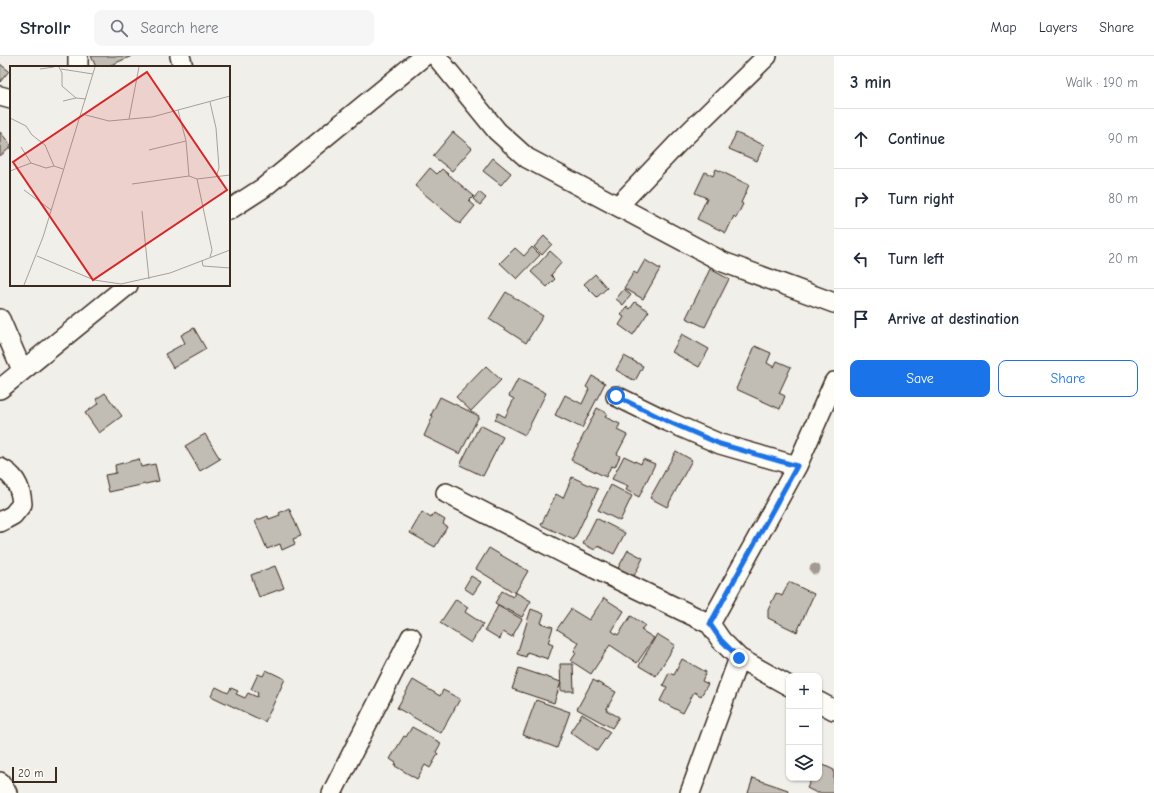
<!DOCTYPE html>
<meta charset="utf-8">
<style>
:root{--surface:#fff;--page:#f6f6f7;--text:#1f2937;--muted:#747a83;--line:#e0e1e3;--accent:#1a73e8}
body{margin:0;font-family:"Comic Neue",sans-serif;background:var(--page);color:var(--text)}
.controls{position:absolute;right:12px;bottom:12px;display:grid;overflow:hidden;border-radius:8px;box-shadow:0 1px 3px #0004}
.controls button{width:36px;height:36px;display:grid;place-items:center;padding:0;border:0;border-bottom:1px solid var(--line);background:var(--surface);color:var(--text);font:20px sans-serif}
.scale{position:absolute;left:12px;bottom:10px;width:45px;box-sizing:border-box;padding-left:4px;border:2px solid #3b2a1e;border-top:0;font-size:11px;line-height:14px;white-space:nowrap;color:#3b2a1e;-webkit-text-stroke:3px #fdfcf7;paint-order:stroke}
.stop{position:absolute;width:12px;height:12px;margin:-9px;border:3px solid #1a73e8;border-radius:50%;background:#fff}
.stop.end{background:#1a73e8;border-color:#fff;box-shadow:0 1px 4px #0008}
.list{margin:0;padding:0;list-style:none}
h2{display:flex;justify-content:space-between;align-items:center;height:52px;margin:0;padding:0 16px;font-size:17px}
h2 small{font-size:13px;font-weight:400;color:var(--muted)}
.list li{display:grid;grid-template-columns:26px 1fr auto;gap:12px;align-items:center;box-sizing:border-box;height:60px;padding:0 16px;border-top:1px solid var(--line)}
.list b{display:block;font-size:15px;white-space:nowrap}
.list em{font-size:13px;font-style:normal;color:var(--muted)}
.actions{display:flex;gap:8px;padding:12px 16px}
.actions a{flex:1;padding:9px 0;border:1px solid var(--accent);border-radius:8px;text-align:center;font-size:14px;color:var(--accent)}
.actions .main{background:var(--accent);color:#fff}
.icon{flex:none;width:22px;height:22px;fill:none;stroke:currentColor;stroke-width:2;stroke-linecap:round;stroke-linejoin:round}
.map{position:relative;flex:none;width:834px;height:737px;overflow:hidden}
header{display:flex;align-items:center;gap:24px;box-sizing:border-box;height:56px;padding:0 20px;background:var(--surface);border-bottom:1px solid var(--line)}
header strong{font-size:19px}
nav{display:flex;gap:22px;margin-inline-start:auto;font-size:14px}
.search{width:280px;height:36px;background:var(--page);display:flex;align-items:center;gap:10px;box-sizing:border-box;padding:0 14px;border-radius:8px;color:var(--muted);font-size:15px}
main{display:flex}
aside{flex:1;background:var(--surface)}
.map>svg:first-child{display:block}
.building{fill:#c1bcb4;stroke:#3b2a1e}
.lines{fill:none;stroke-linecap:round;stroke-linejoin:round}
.minor-casing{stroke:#3b2a1e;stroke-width:22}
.minor{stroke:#fdfcf7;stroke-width:19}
.tree{fill:#a29a92}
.route{stroke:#1a73e8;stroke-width:5}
.inset-road{fill:none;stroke:#a8a098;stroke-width:1}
.view{fill:#d62828;fill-opacity:0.15;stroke:#d62828;stroke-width:2}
.inset-edge{fill:none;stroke:#3b2a1e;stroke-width:2}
</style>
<header>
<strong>Strollr</strong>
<div class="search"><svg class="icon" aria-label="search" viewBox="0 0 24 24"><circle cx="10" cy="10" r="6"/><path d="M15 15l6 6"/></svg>Search here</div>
<nav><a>Map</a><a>Layers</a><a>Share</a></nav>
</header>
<main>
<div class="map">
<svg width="834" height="737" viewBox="0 0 834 737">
<rect width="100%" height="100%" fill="#f1efea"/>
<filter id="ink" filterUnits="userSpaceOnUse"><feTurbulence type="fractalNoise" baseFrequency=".025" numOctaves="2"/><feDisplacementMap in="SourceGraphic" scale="8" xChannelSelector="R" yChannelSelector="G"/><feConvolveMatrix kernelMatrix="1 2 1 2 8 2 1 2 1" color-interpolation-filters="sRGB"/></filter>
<g filter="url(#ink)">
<path class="building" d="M 91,0 L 132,0 L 106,11 L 96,11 Z
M 0,8 L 9,15 L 0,26 Z
M 0,76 L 11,89 L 11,91 L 0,100 Z
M 453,76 L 472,92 L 452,115 L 433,100 Z
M 736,77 L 764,89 L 757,105 L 729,93 Z
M 493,102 L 511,117 L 501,129 L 483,115 Z
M 430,112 L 437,118 L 442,113 L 474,140 L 469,145 L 475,150 L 460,168 L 415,130 Z
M 716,113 L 749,129 L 741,147 L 743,148 L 736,162 L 734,160 L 726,177 L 697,163 L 707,142 L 695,137 L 705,116 L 713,120 Z
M 479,136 L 486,142 L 480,149 L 473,143 Z
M 544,180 L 552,188 L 542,199 L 534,191 Z
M 532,191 L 540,199 L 517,223 L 500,207 L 515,192 L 524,200 Z
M 550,195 L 562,206 L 551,219 L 555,223 L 547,231 L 531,216 Z
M 645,204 L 660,213 L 643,243 L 624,232 L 634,216 L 637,218 Z
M 710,213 L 729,223 L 705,271 L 686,262 Z
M 595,218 L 607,232 L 597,241 L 584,228 Z
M 624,233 L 631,239 L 623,249 L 616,243 Z
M 506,236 L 543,260 L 526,287 L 489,263 Z
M 635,246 L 649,255 L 633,279 L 619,269 L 624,261 L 621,259 L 627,251 L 630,253 Z
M 194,272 L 206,293 L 173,312 L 165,298 L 185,287 L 181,279 Z
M 682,278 L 709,293 L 699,311 L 672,296 Z
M 755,290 L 771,297 L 767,307 L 774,311 L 777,305 L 791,311 L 779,337 L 785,340 L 780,353 L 736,333 Z
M 624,300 L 643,310 L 635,325 L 616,314 Z
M 486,310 L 501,324 L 471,355 L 456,341 Z
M 592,320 L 605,327 L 582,372 L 555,359 L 565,339 L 582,348 L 589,333 L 586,331 Z
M 518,323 L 546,337 L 525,379 L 495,364 L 498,357 L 505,361 L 514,343 L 509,340 Z
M 105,337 L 122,360 L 99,377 L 85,357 L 99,347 L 96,343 Z
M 440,341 L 479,360 L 460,398 L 424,380 L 433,360 L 431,359 Z
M 597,352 L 607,357 L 605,361 L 620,368 L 617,374 L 627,379 L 617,398 L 620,400 L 615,411 L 611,410 L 606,421 L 571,404 Z
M 480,369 L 503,381 L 483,420 L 460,409 Z
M 205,378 L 220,403 L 200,415 L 185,390 Z
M 676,395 L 692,404 L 667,451 L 650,442 Z
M 624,400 L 641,408 L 643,403 L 655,408 L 639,441 L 626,434 L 628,430 L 612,423 Z
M 139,403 L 141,411 L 155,408 L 159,425 L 109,436 L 105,419 L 116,417 L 115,409 Z
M 572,421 L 598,433 L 574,484 L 541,469 L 556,438 L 563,442 Z
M 611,429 L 632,440 L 620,465 L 598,454 Z
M 289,452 L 301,480 L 293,483 L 295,488 L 282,494 L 280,488 L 267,493 L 255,465 L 268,460 L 269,463 L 280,459 L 279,457 Z
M 422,456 L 431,462 L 434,457 L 445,464 L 443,468 L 447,471 L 435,491 L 410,477 Z
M 596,462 L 625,477 L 614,498 L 598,490 L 595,494 L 583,488 Z
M 489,492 L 528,515 L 515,537 L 476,513 Z
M 628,494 L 643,502 L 633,522 L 617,514 Z
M 275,510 L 284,532 L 259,541 L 251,519 Z
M 471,520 L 481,526 L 473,538 L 464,532 Z
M 789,526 L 814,538 L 797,576 L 768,562 L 768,554 L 776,537 L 782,540 Z
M 502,535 L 513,541 L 515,536 L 531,545 L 522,561 L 495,547 Z
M 604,542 L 624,555 L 612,575 L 618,579 L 631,560 L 645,569 L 641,574 L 654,582 L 637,607 L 610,589 L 591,618 L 571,605 L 576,597 L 574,595 L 579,587 L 557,573 L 571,553 L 589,564 Z
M 456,543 L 468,551 L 465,556 L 483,568 L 471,587 L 440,567 Z
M 498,550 L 522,563 L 512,581 L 503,576 L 500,583 L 485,574 Z
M 531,553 L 544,558 L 541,567 L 553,571 L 548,587 L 553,589 L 548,603 L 527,596 L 526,601 L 517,598 Z
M 657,578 L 675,589 L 656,620 L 639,610 Z
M 682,603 L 706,616 L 702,625 L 708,628 L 701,640 L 694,636 L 683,657 L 660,645 L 667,631 L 663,629 L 669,617 L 674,619 Z
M 560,608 L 573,608 L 574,635 L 561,635 Z
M 519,612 L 561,626 L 554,647 L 512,633 Z
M 266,614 L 285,623 L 265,666 L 211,640 L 216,631 L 228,637 L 231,632 L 238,635 L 236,638 L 245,642 L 248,637 L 257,641 L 258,637 L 251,633 L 258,618 L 263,620 Z
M 413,624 L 440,640 L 443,634 L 460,643 L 441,677 L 397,652 Z
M 593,624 L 616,636 L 606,654 L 619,661 L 612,672 L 577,653 Z
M 536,644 L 570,656 L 557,692 L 523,679 Z
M 582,658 L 610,676 L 597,695 L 570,676 Z
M 412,671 L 441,687 L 436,696 L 438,698 L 430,712 L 425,709 L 417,723 L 395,710 L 396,707 L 390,703 L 404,680 L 406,681 Z
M 819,707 L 834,714 L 834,737 L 817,737 L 807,732 L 812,722 L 819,722 Z
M 753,722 L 788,734 L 787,737 L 748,737 Z"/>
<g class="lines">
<g class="minor-casing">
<path id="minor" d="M 78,0 L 78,11
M 180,0 L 183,11
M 436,0 L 497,75 L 527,102 L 723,206 L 834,247
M 0,40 L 11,43
M 618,150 L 680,85 L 767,0
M 229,154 L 263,132 L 424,0
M 0,263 L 22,314
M 0,333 L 128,229
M 616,340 L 667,365 L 720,388 L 797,410
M 0,412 C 15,419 21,432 22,448 L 13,459 L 0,466
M 446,437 L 573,502 L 710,568 L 721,584 L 739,602 L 789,630
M 710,568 L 797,410 L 834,326
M 819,646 L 834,654
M 0,726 L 7,737
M 332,737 L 411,581
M 690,737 L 739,602"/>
</g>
<use href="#minor" class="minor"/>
</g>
<circle class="tree" cx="815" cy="513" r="5.5"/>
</g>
<g class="lines" filter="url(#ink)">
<path class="route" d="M 616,340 L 667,365 L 720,388 L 797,410 L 710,568 L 721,584 L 739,602"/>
</g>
<g transform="translate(10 10)">
<rect width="220" height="220" fill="#f1efea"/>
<path class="inset-road" d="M 49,1 L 52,7 L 52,20 L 66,32 L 76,33M 30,3 L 44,1M 51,3 L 83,8M 53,35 L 66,32M 200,36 L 206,62 L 209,102 L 206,111M 168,44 L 176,75 L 179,110M 72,48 L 99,55 L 142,51 L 220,30M 0,52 L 16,60 L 22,69 L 35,79 L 44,100 L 53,103M 119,53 L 129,1M 11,81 L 21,97 L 36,102 L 44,100M 139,84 L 176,75M 0,105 L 21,97M 187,113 L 202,184 L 200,191M 122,118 L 179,110 L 187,113 L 220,109M 14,124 L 41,144M 132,145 L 139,213M 27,190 L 84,214 L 111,218 L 160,207 L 220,184M 192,194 L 193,200 L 220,202M 14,219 L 33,171 L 85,1"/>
<path class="view" d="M 137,6 L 217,124 L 83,214 L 3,96 Z"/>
<rect width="220" height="220" class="inset-edge"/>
</g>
</svg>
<div class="controls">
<button>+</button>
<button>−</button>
<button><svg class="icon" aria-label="layers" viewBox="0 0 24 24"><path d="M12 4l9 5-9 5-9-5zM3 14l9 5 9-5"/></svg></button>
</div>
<div class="scale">20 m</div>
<div class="stop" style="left:616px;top:340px"></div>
<div class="stop end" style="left:739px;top:602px"></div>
</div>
<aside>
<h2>3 min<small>Walk · 190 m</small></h2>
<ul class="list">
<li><svg class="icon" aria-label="ahead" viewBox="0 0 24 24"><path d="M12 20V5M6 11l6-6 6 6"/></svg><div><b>Continue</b></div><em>90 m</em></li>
<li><svg class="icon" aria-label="right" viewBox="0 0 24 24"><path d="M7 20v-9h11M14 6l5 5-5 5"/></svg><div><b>Turn right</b></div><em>80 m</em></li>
<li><svg class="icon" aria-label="left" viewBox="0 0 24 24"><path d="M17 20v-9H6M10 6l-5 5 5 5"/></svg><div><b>Turn left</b></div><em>20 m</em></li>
<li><svg class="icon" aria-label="arrive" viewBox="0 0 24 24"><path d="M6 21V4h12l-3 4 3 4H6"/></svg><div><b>Arrive at destination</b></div></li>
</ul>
<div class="actions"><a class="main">Save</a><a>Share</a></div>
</aside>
</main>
